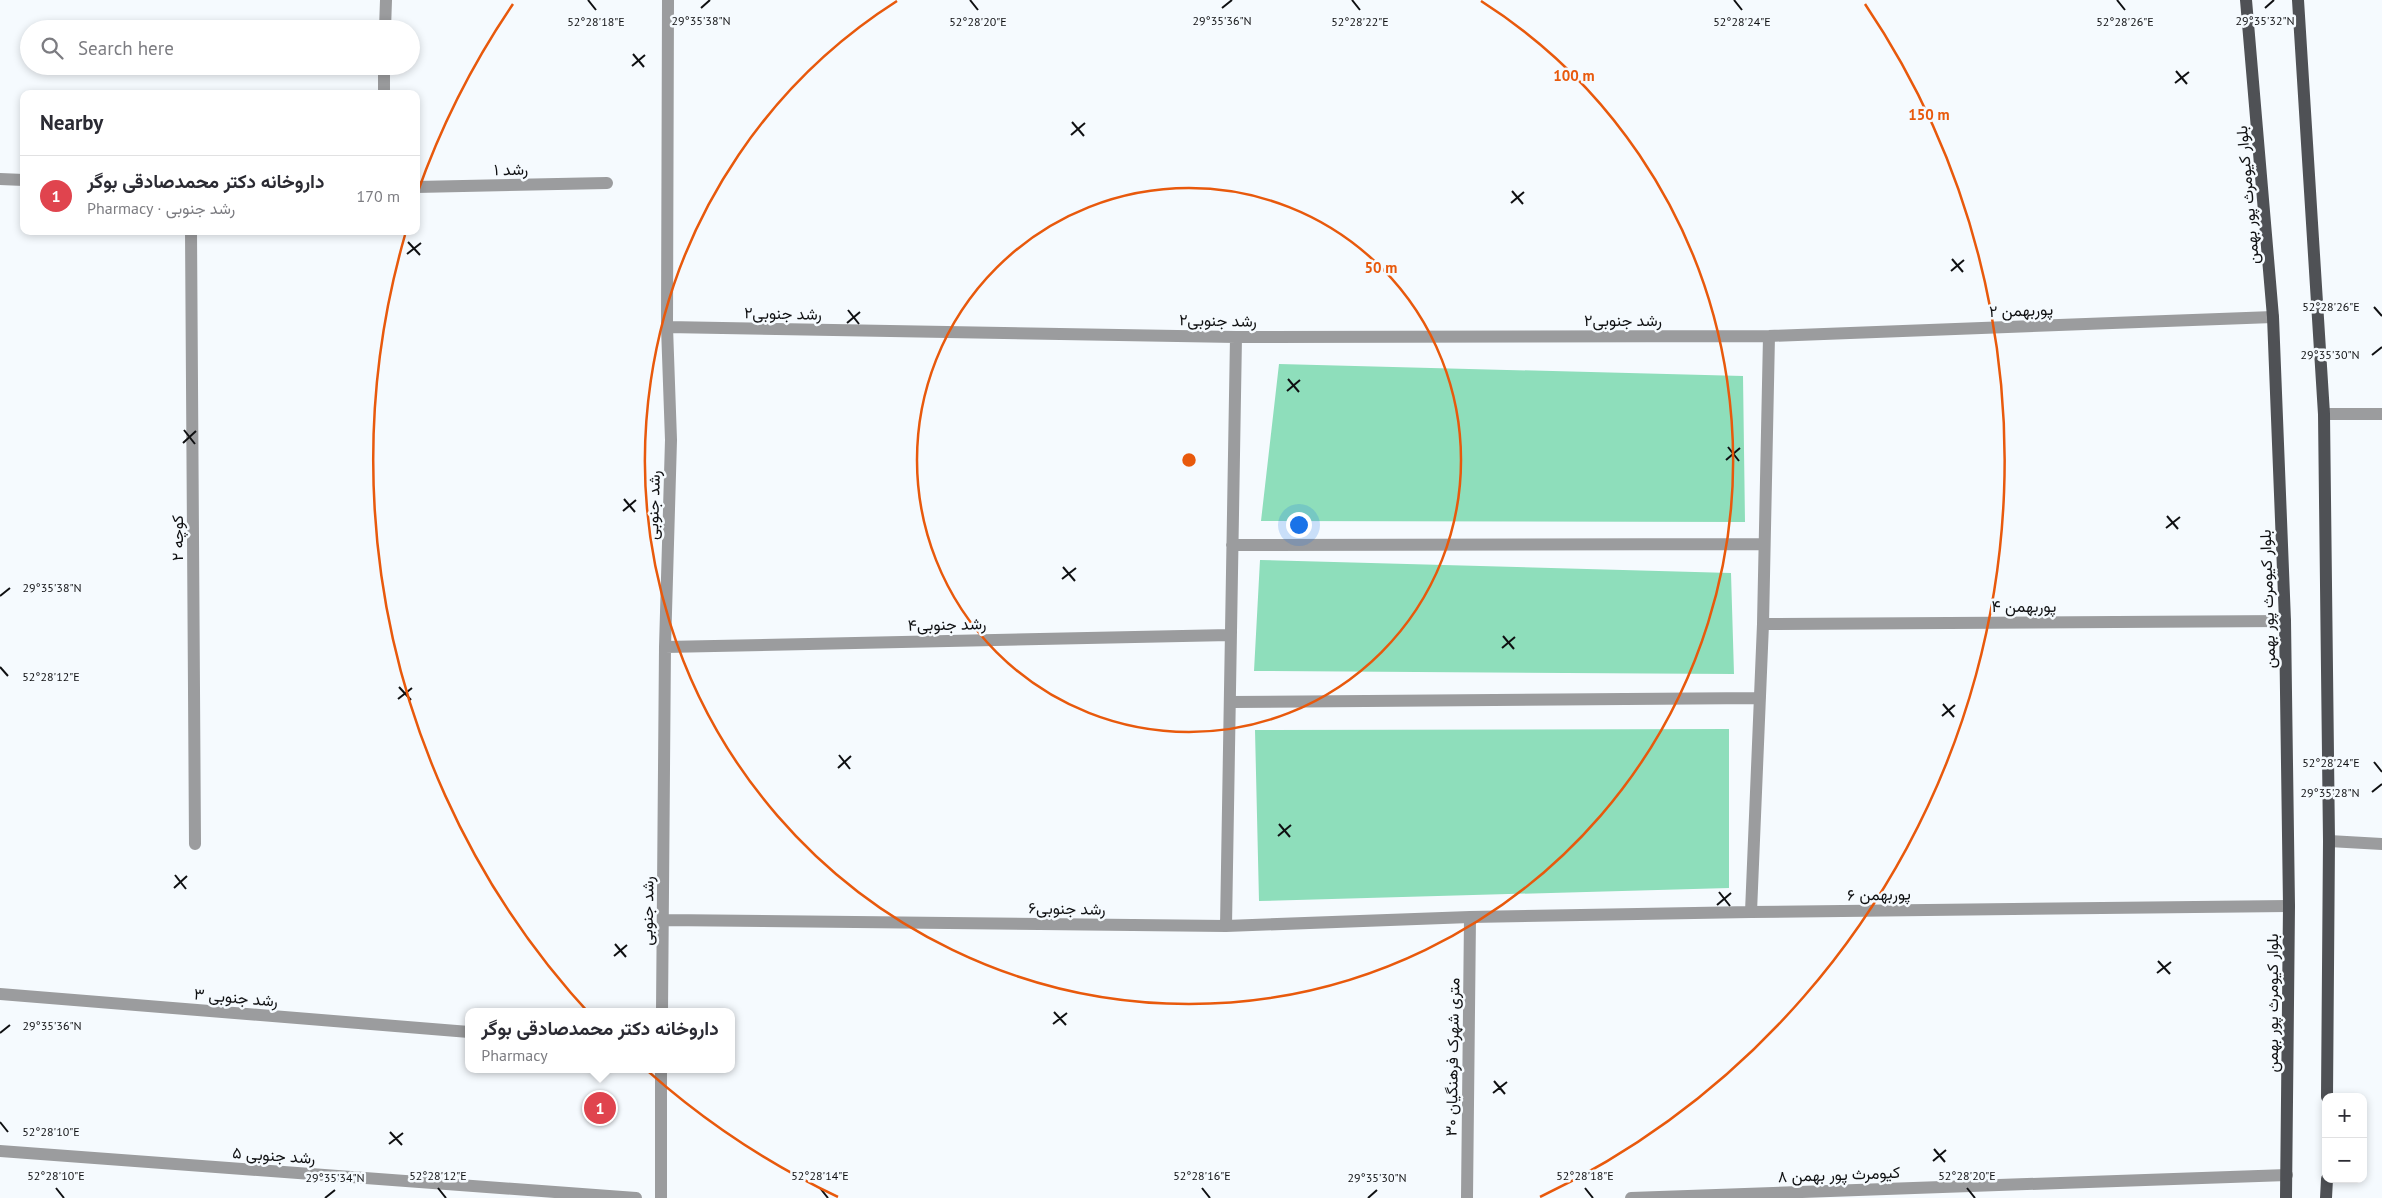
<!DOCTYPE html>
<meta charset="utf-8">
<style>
:root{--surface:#fff;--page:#f7f7f7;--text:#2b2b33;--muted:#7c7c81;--line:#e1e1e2;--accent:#277646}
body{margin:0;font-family:"PT Sans",Vazirmatn,sans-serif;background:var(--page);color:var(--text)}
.controls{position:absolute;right:15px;bottom:15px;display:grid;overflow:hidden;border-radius:10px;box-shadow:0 2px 8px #0003}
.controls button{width:45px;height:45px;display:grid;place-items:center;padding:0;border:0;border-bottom:1px solid var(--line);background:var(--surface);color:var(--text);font:25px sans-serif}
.you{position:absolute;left:1298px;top:524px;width:18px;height:18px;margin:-12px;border:4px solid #fff;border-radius:50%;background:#1a73e8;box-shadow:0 0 0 8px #1a73e833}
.badge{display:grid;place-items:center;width:32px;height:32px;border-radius:50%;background:var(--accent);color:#fff;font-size:16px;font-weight:700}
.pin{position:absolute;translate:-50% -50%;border:2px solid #fff;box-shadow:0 1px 5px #0006}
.popup{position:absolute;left:465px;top:1008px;width:270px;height:65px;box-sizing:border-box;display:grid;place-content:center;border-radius:10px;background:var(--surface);filter:drop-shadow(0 1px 4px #0005);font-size:16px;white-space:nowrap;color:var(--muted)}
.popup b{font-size:19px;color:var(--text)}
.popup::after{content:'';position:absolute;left:50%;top:100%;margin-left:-10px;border:10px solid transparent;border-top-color:var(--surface)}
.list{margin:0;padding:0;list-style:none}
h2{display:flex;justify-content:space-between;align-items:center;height:65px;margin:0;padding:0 20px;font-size:21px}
h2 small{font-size:16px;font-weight:400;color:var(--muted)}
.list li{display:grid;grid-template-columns:32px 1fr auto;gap:15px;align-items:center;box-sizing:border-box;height:80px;padding:0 20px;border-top:1px solid var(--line)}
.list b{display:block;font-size:19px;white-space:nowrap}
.list p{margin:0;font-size:16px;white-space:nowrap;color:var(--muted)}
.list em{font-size:16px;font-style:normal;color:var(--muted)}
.icon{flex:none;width:28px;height:28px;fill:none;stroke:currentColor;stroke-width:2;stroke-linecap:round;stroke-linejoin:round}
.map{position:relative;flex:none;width:2382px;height:1198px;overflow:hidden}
.search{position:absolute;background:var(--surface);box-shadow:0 2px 8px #0003;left:20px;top:20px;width:400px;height:55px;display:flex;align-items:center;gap:12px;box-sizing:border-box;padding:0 18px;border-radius:28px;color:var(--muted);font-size:19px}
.panel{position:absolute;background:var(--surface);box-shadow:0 2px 8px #0003;left:20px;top:90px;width:400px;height:145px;border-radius:10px}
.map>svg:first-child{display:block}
.green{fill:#8edebb}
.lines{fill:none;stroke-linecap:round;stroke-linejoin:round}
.minor{stroke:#9b9c9e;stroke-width:12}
.major{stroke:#4f5155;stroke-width:12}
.ticks{fill:none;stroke:#0f1012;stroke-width:2}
.ring{fill:none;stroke:#e8590c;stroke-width:2.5}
.labels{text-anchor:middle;stroke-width:5;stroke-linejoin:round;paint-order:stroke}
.street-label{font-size:16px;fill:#0f1012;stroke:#f5fafe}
.ticks-label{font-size:12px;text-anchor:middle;fill:#0f1012;stroke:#f5fafe;stroke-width:5;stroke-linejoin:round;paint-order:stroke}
.centre{fill:#e8590c;stroke:#f5fafe;stroke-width:2.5}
.ring-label{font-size:15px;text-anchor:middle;font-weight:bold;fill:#e8590c;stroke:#f5fafe;stroke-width:5;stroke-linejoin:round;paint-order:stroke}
</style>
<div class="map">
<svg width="2382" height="1198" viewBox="0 0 2382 1198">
<rect width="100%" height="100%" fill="#f5fafe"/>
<path class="green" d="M 1279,364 L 1743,376 L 1745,522 L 1261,521 Z
M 1260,560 L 1731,573 L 1734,674 L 1254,671 Z
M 1729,729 L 1729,888 L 1259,901 L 1255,730 Z"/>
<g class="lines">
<path class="minor" d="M 385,29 L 386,0
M 384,94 L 384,66
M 0,179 L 24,180
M 416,187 L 607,183
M 191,231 L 195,844
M 667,327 L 1236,337 L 1769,336 L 2273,317
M 2324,414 L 2382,414
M 1232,545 L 1764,544
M 1763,624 L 2285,621
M 665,647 L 1230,635
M 1231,702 L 1760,698
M 2329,841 L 2382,844
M 1751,912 L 1763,624 L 1769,336
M 664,920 L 1226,926 L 1470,917 L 1751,912 L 2289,906
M 1226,926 L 1236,337
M 0,994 L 469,1032
M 662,1012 L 665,647 L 671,440 L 667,327 L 668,0
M 661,1069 L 661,1198
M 0,1151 L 636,1198
M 1467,1198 L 1470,917
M 1631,1198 L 2287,1175"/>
<path class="major" d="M 2246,0 L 2273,317 L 2285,621 L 2289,906 L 2286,1198
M 2298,0 L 2324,414 L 2329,841 L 2327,1097
M 2326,1198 L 2327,1179"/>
</g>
<path class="ticks" d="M 588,0 L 596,10M 970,0 L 978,10M 1352,0 L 1360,10M 1734,0 L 1742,10M 2117,0 L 2125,10M 701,8 L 710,0M 1222,8 L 1232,0M 2265,8 L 2274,0M 633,54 L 644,67M 632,66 L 645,55M 2176,71 L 2187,84M 2175,83 L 2189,72M 1072,122 L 1084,136M 1071,135 L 1085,123M 1512,191 L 1523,204M 1511,203 L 1524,192M 408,242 L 420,255M 407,254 L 421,243M 1952,259 L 1963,272M 1951,271 L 1964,260M 2374,307 L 2382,316M 848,310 L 859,324M 847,323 L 860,312M 2372,355 L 2382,347M 1288,379 L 1299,392M 1287,391 L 1300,380M 184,430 L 195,444M 183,443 L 196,431M 1728,447 L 1739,461M 1726,460 L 1740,448M 624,499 L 635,512M 623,511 L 636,500M 2167,516 L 2178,529M 2166,528 L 2180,517M 1063,567 L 1075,581M 1062,579 L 1076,568M 0,596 L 10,588M 1503,636 L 1514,649M 1502,648 L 1515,637M 0,667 L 8,676M 399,687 L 411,700M 398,699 L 412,688M 1943,704 L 1954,717M 1942,716 L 1955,705M 839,755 L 850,769M 2374,762 L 2382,772M 838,768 L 851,756M 2372,792 L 2382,784M 1279,824 L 1290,837M 1278,836 L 1291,825M 175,875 L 186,889M 174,888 L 187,876M 1719,892 L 1730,906M 1717,905 L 1731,893M 615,944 L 626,957M 614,956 L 627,945M 2158,961 L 2170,974M 2157,973 L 2171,962M 1054,1012 L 1066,1025M 1053,1024 L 1067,1013M 0,1033 L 10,1025M 1494,1081 L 1505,1094M 1493,1093 L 1507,1082M 0,1122 L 8,1132M 390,1132 L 402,1145M 389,1144 L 403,1133M 1934,1149 L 1945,1162M 1933,1161 L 1946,1150M 56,1188 L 64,1198M 438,1188 L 446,1198M 820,1188 L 828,1198M 1202,1188 L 1210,1198M 1585,1188 L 1593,1198M 1967,1188 L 1975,1198M 325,1198 L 335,1190M 1368,1198 L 1377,1190"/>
<g class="ring">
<circle cx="1189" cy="460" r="272"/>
<path d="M1481 1A544 544 0 1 1 897 1"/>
<path d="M838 1197A816 816 0 0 1 405 235M417 194A816 816 0 0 1 513 4M1865 4A816 816 0 0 1 1540 1197"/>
</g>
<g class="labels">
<g class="street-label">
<text transform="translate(511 169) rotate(-1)" y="6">رشد ۱</text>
<text transform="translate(2247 195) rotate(-95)" y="6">بلوار کیومرث پور بهمن</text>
<text transform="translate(2021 310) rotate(-2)" y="6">پوربهمن ۲</text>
<text transform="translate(783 313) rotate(1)" y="6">رشد جنوبی۲</text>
<text transform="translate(1218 320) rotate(1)" y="6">رشد جنوبی۲</text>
<text x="1623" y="326">رشد جنوبی۲</text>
<text transform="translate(653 505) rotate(-88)" y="6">رشد جنوبی</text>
<text transform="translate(177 538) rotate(-90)" y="6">کوچه ۲</text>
<text transform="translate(2267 599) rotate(-92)" y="6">بلوار کیومرث پور بهمن</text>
<text x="2024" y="612">پوربهمن ۴</text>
<text transform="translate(947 624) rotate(-1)" y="6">رشد جنوبی۴</text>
<text transform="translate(1879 894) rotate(-1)" y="6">پوربهمن ۶</text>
<text transform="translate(1067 908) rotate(1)" y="6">رشد جنوبی۶</text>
<text transform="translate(647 911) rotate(-89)" y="6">رشد جنوبی</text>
<text transform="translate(236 997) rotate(5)" y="6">رشد جنوبی ۳</text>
<text transform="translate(2272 1003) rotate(-90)" y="6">بلوار کیومرث پور بهمن</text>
<text transform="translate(1452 1057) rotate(-89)" y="6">۳۰ متری شهرک فرهنگیان</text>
<text transform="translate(274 1155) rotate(4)" y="6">رشد جنوبی ۵</text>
<text transform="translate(1839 1174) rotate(-2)" y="6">کیومرث پور بهمن ۸</text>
</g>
</g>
<g class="ticks-label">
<text x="701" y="25">29°35'38"N</text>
<text x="1222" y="25">29°35'36"N</text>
<text x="2265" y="25">29°35'32"N</text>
<text x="596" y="26">52°28'18"E</text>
<text x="978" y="26">52°28'20"E</text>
<text x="1360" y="26">52°28'22"E</text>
<text x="1742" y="26">52°28'24"E</text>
<text x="2125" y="26">52°28'26"E</text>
<text x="2331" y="311">52°28'26"E</text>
<text x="2330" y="359">29°35'30"N</text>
<text x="52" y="592">29°35'38"N</text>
<text x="51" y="681">52°28'12"E</text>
<text x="2331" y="767">52°28'24"E</text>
<text x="2330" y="797">29°35'28"N</text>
<text x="52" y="1030">29°35'36"N</text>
<text x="51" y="1136">52°28'10"E</text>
<text x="56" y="1180">52°28'10"E</text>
<text x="438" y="1180">52°28'12"E</text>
<text x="820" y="1180">52°28'14"E</text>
<text x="1202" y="1180">52°28'16"E</text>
<text x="1585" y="1180">52°28'18"E</text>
<text x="1967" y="1180">52°28'20"E</text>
<text x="335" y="1182">29°35'34"N</text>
<text x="1377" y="1182">29°35'30"N</text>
</g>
<circle cx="1189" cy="460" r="8" class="centre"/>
<g class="ring-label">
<text x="1574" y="81">100 m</text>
<text x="1929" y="120">150 m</text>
<text x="1381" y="273">50 m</text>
</g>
</svg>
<div class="controls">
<button>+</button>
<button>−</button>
</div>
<div class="you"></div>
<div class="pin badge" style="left:600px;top:1108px;background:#e0444e">1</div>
<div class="popup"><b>داروخانه دکتر محمدصادقی بوگر</b>Pharmacy</div>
<div class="search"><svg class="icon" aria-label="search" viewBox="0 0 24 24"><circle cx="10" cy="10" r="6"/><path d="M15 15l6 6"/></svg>Search here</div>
<section class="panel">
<h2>Nearby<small></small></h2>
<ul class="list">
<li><span class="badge" style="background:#e0444e">1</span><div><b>داروخانه دکتر محمدصادقی بوگر</b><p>Pharmacy · رشد جنوبی</p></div><em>170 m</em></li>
</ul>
</section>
</div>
